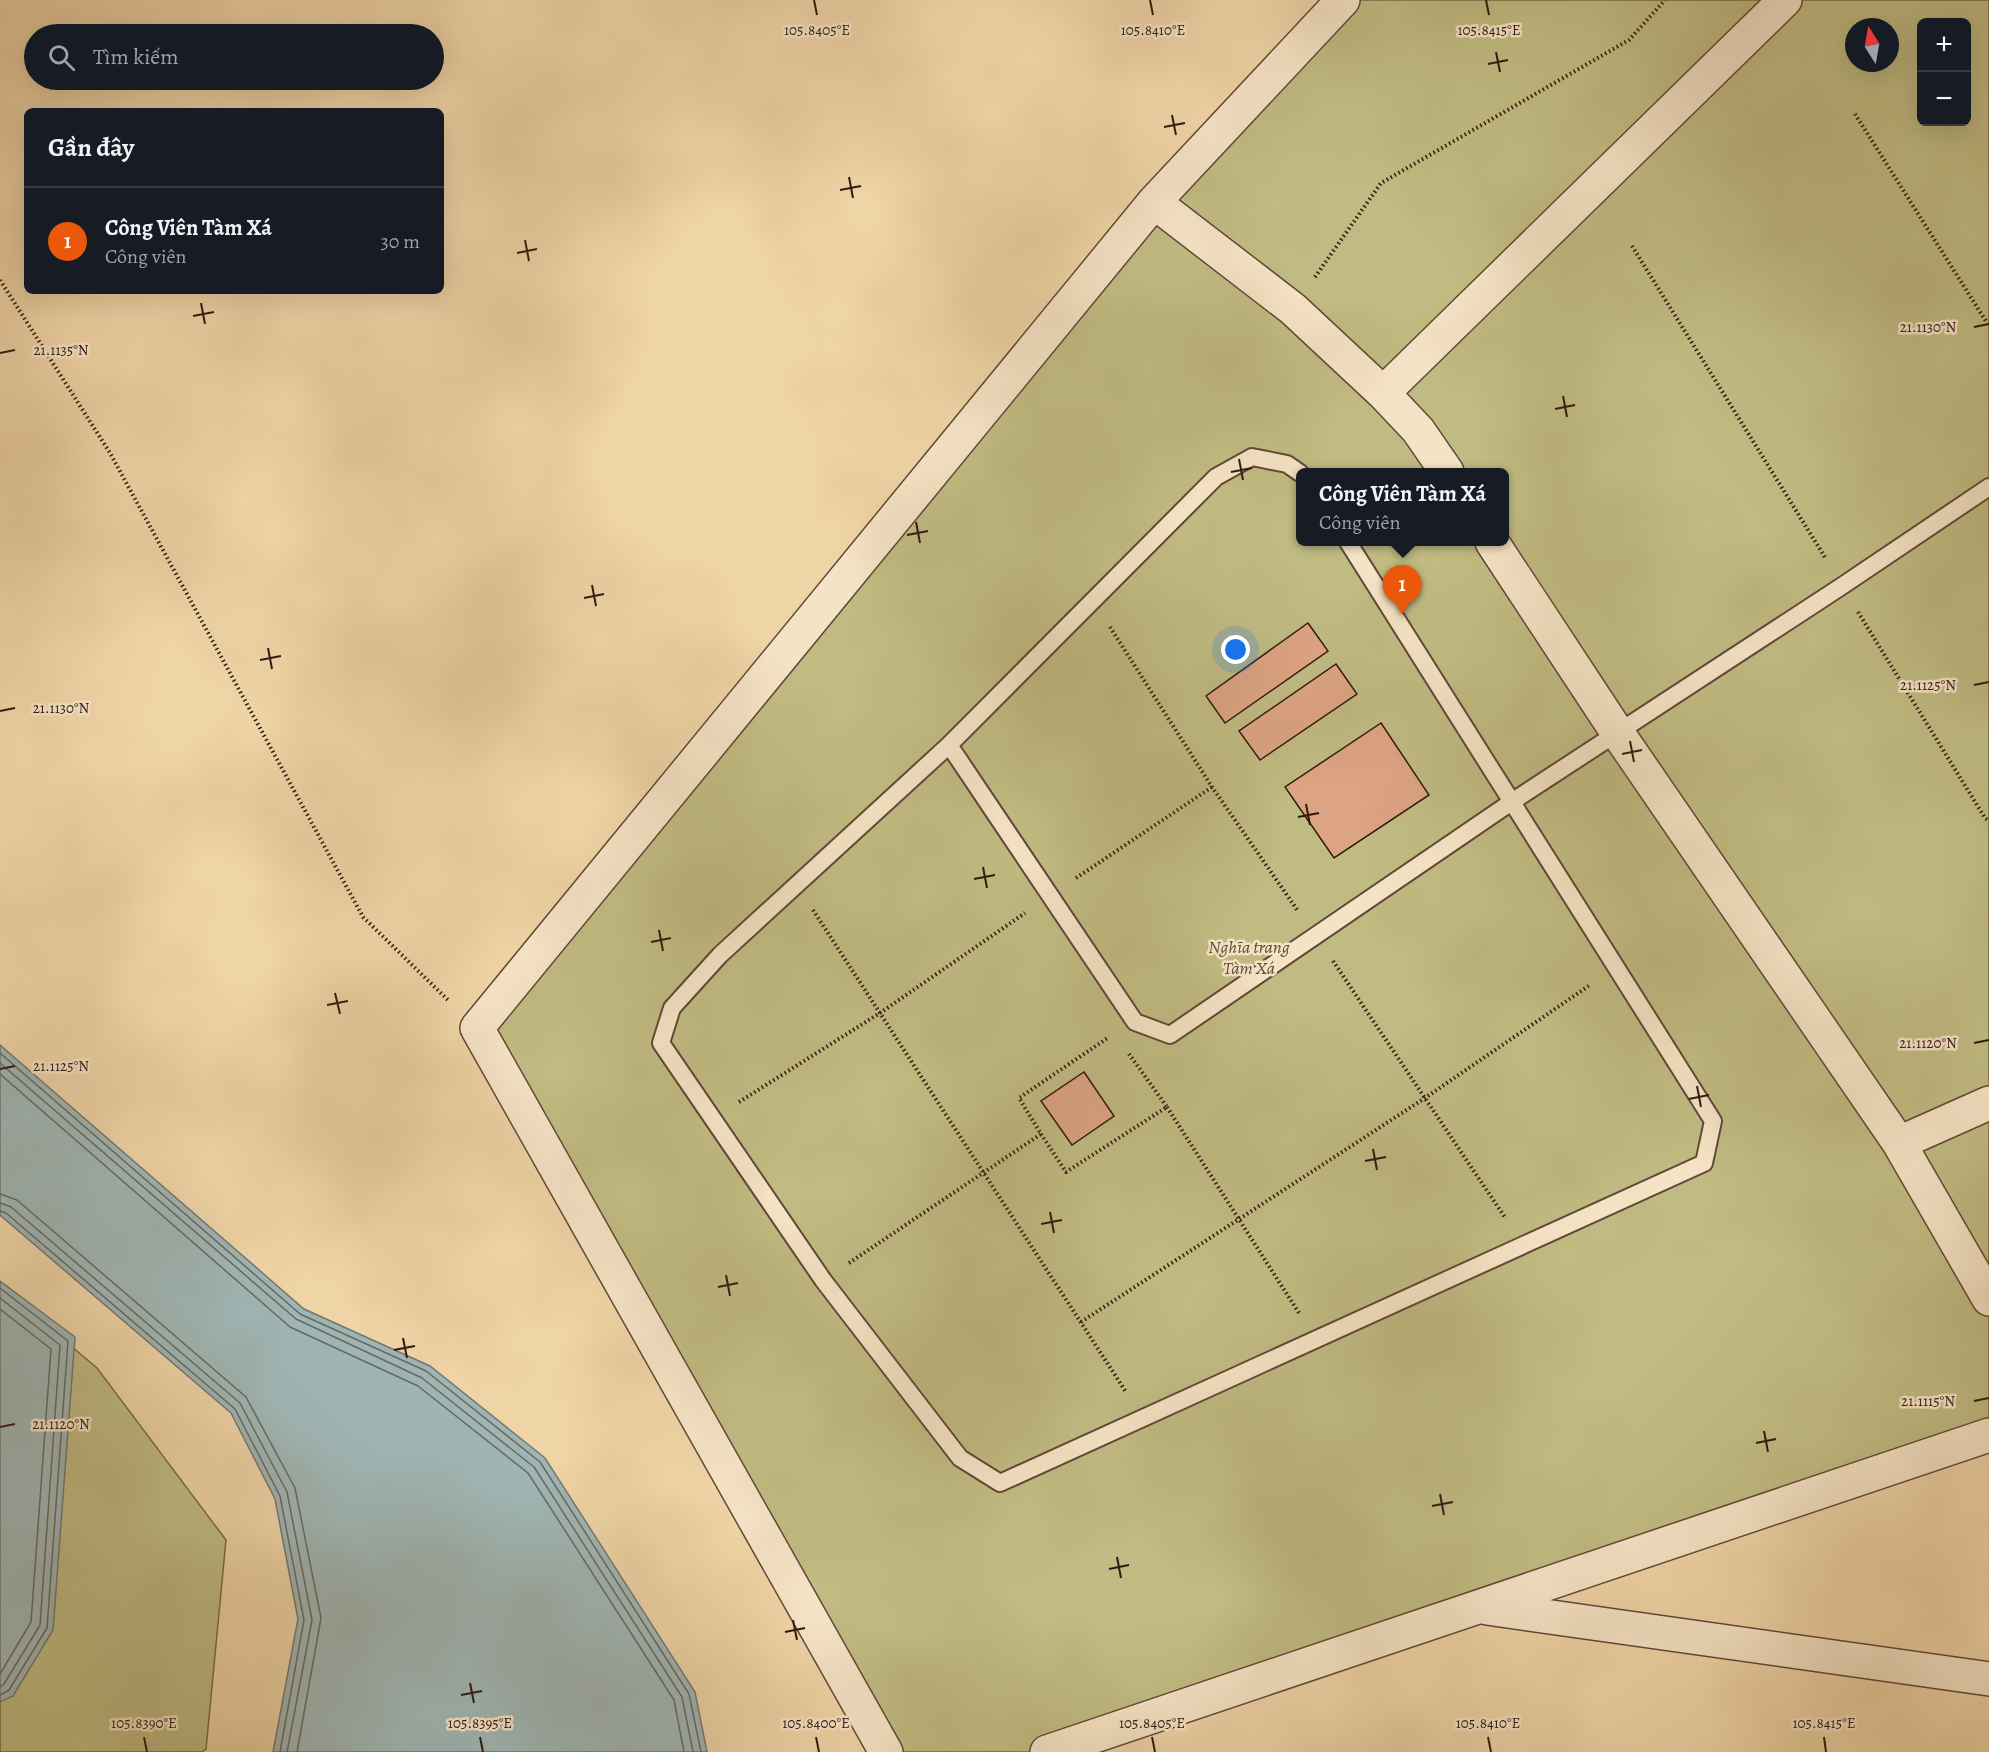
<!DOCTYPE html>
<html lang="vi">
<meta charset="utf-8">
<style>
:root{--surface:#171b24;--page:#20242c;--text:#f1f3f6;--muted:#9ea1a6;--line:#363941;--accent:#ea580c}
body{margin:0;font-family:Alegreya,serif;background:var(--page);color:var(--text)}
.controls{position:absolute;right:18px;top:18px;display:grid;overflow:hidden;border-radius:9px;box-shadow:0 6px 24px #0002}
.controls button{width:54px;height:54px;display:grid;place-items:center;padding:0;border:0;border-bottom:2px solid var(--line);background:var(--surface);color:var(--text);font:30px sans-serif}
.compass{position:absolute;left:1845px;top:18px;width:54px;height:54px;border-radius:50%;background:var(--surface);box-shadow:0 6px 24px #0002;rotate:349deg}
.you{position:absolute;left:1236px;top:650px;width:21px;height:21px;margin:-15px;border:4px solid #fff;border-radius:50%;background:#1a73e8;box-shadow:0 0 0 9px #1a73e833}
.badge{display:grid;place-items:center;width:39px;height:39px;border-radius:50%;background:var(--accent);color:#fff;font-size:20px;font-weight:700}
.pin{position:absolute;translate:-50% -50px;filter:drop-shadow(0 2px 3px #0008)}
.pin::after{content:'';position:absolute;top:32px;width:21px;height:18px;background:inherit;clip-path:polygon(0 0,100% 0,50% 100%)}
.popup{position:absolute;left:1296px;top:468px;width:213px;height:78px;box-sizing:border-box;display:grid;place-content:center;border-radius:9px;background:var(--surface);filter:drop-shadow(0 2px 4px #0005);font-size:20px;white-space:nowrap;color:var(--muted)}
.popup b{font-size:22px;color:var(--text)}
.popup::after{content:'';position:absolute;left:50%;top:100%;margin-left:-12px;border:12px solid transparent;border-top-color:var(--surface)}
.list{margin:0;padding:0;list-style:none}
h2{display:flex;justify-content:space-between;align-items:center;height:78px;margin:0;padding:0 24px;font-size:26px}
h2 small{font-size:20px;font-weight:400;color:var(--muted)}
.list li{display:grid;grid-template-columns:39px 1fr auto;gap:18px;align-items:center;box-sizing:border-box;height:108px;padding:0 24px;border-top:2px solid var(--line)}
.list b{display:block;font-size:22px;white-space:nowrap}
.list p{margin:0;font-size:20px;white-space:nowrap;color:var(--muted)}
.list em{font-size:20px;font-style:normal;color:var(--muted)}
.icon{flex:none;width:33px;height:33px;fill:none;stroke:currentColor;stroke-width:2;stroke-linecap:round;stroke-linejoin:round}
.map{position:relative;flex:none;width:1989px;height:1752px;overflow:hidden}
.search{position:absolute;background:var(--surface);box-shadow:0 6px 24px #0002;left:24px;top:24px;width:420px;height:66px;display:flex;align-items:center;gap:15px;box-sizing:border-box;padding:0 21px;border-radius:33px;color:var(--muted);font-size:22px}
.panel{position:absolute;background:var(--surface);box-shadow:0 6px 24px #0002;left:24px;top:108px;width:420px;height:186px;border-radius:9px}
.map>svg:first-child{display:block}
.green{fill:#c0bb82;stroke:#786a4a;stroke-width:1.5;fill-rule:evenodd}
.water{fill:#9fb5b3;stroke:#737773;stroke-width:1.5}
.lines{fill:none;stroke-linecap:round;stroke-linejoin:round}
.shore{stroke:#686862;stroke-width:1.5}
.building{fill:#dda484;stroke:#301a12;stroke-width:1.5}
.service-casing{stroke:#604837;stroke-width:20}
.minor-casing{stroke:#604837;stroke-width:36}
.path{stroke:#301a12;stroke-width:4;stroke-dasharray:1.5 3;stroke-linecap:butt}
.service{stroke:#f5e3c5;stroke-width:16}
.minor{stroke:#f5e3c5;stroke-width:33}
.ticks{fill:none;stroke:#301a12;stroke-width:2}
.labels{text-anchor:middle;stroke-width:5;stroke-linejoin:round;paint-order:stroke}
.park-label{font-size:18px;font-style:italic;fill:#5b4a34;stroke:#f5e3c5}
.ticks-label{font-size:15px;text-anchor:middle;fill:#301a12;stroke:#f5e3c5;stroke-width:5;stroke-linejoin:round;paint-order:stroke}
</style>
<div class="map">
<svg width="1989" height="1752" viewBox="0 0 1989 1752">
<rect width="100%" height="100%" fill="#efd4a6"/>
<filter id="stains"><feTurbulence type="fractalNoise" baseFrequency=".00333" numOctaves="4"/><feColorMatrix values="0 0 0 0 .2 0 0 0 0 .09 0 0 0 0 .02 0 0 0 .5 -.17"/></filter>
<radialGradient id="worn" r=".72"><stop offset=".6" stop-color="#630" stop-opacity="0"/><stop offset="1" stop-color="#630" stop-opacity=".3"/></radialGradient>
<path class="green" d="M 1343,0 L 1989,0 L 1989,1429 L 1044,1752 L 886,1752 L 477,1028 ZM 1922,22 L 1966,22 L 1966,122 L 1922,122 ZM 1854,27 L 1890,27 L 1890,63 L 1854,63 ZM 1300,472 L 1504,472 L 1504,542 L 1300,542 Z
M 0,1286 L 97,1368 L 226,1540 L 206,1749 L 202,1752 L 0,1752 Z"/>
<path class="water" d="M 0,1045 L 304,1309 L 430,1366 L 545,1458 L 695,1692 L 707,1752 L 273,1752 L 298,1619 L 275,1499 L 231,1413 L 0,1215 Z
M 0,1281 L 75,1337 L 53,1630 L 13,1696 L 0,1702 Z"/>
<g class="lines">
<path class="shore" d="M 0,1053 L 300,1314 L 426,1371 L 540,1462 L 689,1694 L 701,1752
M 0,1063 L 296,1319 L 422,1378 L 534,1467 L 682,1697 L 693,1752
M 0,1074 L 290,1327 L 418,1386 L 528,1473 L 674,1700 L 684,1752
M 0,1194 L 17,1200 L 246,1397 L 295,1488 L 321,1618 L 297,1752
M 0,1203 L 11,1207 L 240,1403 L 287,1492 L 312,1620 L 287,1752
M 0,1211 L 6,1213 L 235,1409 L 280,1496 L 304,1620 L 280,1752
M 0,1288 L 68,1341 L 47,1628 L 9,1690 L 0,1695
M 0,1298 L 60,1345 L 40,1625 L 4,1684 L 0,1687
M 0,1309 L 51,1349 L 31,1622 L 0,1674"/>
</g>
<path class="building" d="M 1308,623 L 1328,651 L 1225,723 L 1206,696 Z
M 1336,664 L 1357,694 L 1260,760 L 1239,731 Z
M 1381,723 L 1429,795 L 1334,858 L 1285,787 Z
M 1084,1072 L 1114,1116 L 1072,1145 L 1041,1101 Z"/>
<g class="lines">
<g class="service-casing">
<path id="service" d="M 1300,473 L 1287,464 L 1252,457 L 1216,477 L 949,745 L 720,955 L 672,1008 L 661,1043 L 823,1280 L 960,1458 L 1000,1483 L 1704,1163 L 1713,1121 L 1348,542
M 949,745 L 1135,1022 L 1170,1035 L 1513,801 L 1842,586 L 1989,487"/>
</g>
<g class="minor-casing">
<path id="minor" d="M 1154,202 L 1293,309 L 1383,393 L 1418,430 L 1447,472
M 1383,393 L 1785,0
M 1492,542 L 1617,732 L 1899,1143 L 1989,1299
M 1899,1143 L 1989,1103
M 1487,1608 L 1989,1679
M 886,1752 L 477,1028 L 1154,202 L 1343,0
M 1047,1752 L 1989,1435"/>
</g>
<path class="path" d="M 1855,114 L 1989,326
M 1632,246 L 1826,559
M 1315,277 L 1381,183 L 1629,40 L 1665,0
M 0,280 L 110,453 L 363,917 L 449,1001
M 1858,612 L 1985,818 L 1989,821
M 1110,627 L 1212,787 L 1298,911
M 1076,878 L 1212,787
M 813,910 L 1126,1392
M 1333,961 L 1506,1219
M 739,1102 L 880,1013 L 1025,913
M 1167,1107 L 1299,1313
M 1041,1134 L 1066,1172 L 1167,1107 L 1129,1054
M 849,1263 L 1041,1134 L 1019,1098 L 1109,1037
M 1081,1322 L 1425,1098 L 1590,985"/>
<use href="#service" class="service"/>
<use href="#minor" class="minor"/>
</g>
<path class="ticks" d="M 814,0 L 817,15M 1150,0 L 1153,15M 1486,0 L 1489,15M 1496,52 L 1500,72M 1488,64 L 1508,60M 1172,115 L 1176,135M 1164,127 L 1185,123M 849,177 L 853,198M 840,190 L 861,186M 525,240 L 529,261M 517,253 L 537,249M 201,303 L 205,324M 193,316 L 214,312M 1974,327 L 1989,324M 0,353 L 15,350M 1563,396 L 1567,417M 1555,409 L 1575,405M 1239,459 L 1243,480M 1231,472 L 1252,468M 916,522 L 920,543M 907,535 L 928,531M 592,585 L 596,606M 584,598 L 604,594M 268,648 L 272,669M 260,660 L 281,656M 1974,685 L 1989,682M 0,711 L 15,708M 1630,741 L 1634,762M 1622,754 L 1642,750M 1306,804 L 1310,825M 1298,817 L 1319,813M 983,867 L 987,888M 974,879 L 995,875M 659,930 L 663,951M 651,942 L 671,938M 335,993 L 340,1014M 327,1005 L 348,1001M 1974,1043 L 1989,1040M 0,1069 L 15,1066M 1697,1086 L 1701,1107M 1689,1099 L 1709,1095M 1373,1149 L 1377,1170M 1365,1161 L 1386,1157M 1050,1212 L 1054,1233M 1041,1224 L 1062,1220M 726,1275 L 730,1296M 718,1287 L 738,1283M 403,1338 L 407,1358M 394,1350 L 415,1346M 1974,1401 L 1989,1398M 0,1427 L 15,1424M 1764,1431 L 1768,1452M 1756,1443 L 1776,1439M 1440,1494 L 1444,1515M 1432,1506 L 1453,1502M 1117,1557 L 1121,1578M 1109,1569 L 1129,1565M 793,1620 L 797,1640M 785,1632 L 805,1628M 470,1683 L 474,1703M 461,1695 L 482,1691M 144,1737 L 147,1752M 480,1737 L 483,1752M 816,1737 L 819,1752M 1152,1737 L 1155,1752M 1488,1737 L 1491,1752M 1824,1737 L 1826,1752"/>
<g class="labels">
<g class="park-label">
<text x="1249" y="953">Nghĩa trang<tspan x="1249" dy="21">Tàm Xá</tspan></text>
</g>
</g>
<g class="ticks-label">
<text x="817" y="35">105.8405°E</text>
<text x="1153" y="35">105.8410°E</text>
<text x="1489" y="35">105.8415°E</text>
<text x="1928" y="332">21.1130°N</text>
<text x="61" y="355">21.1135°N</text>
<text x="1928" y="690">21.1125°N</text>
<text x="61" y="713">21.1130°N</text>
<text x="1928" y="1048">21.1120°N</text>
<text x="61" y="1071">21.1125°N</text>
<text x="1928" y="1406">21.1115°N</text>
<text x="61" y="1429">21.1120°N</text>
<text x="144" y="1728">105.8390°E</text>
<text x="480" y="1728">105.8395°E</text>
<text x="816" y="1728">105.8400°E</text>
<text x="1152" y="1728">105.8405°E</text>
<text x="1488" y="1728">105.8410°E</text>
<text x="1824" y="1728">105.8415°E</text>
</g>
<rect width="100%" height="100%" filter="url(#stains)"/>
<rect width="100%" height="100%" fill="url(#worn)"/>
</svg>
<div class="controls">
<button>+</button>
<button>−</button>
</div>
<svg class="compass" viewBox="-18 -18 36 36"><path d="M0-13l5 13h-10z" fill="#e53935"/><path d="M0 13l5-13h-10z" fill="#9ea1a6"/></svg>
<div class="you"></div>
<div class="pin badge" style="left:1402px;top:615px">1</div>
<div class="popup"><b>Công Viên Tàm Xá</b>Công viên</div>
<div class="search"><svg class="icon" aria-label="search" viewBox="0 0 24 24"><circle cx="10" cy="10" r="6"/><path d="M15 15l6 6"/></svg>Tìm kiếm</div>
<section class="panel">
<h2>Gần đây<small></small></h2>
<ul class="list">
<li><span class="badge">1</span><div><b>Công Viên Tàm Xá</b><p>Công viên</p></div><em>30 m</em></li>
</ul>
</section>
</div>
